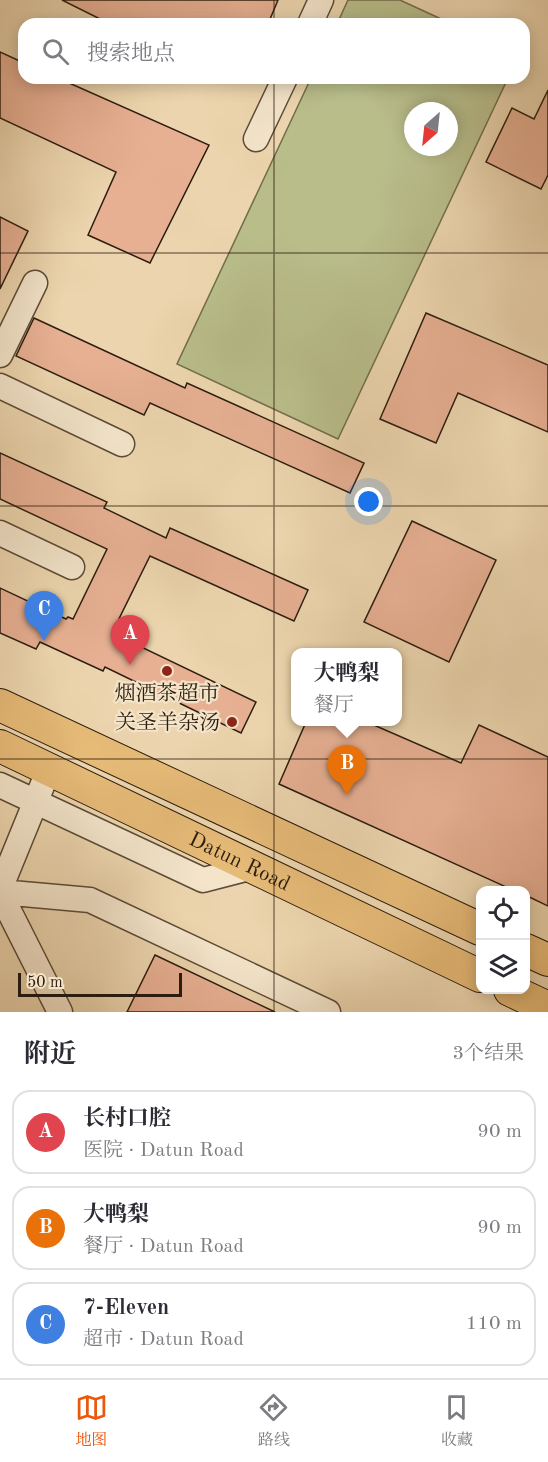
<!DOCTYPE html>
<html lang="zh">
<meta charset="utf-8">
<style>
:root{--surface:#fff;--page:#f2f2f3;--text:#2b2b33;--muted:#7c7c81;--line:#e1e1e2;--accent:#ea580c}
body{margin:0;font-family:"Old Standard TT","Noto Serif SC",serif;background:var(--page);color:var(--text)}
.controls{position:absolute;right:18px;bottom:18px;display:grid;overflow:hidden;border-radius:12px;box-shadow:0 3px 15px #0003}
.controls button{width:54px;height:54px;display:grid;place-items:center;padding:0;border:0;border-bottom:2px solid var(--line);background:var(--surface);color:var(--text);font:30px sans-serif}
.compass{position:absolute;left:404px;top:102px;width:54px;height:54px;border-radius:50%;background:var(--surface);box-shadow:0 3px 15px #0003;rotate:207deg}
.scale{position:absolute;left:18px;bottom:15px;width:164px;box-sizing:border-box;padding-left:6px;border:3px solid #2c1d0e;border-top:0;font-size:16px;line-height:21px;white-space:nowrap;color:#2c1d0e;-webkit-text-stroke:4px #f3e4ca;paint-order:stroke}
.you{position:absolute;left:369px;top:502px;width:21px;height:21px;margin:-15px;border:4px solid #fff;border-radius:50%;background:#1a73e8;box-shadow:0 0 0 9px #1a73e833}
.badge{display:grid;place-items:center;width:39px;height:39px;border-radius:50%;background:var(--accent);color:#fff;font-size:20px;font-weight:700}
.pin{position:absolute;translate:-50% -50px;filter:drop-shadow(0 2px 3px #0008)}
.pin::after{content:'';position:absolute;top:32px;width:21px;height:18px;background:inherit;clip-path:polygon(0 0,100% 0,50% 100%)}
.popup{position:absolute;left:291px;top:648px;width:111px;height:78px;box-sizing:border-box;display:grid;place-content:center;border-radius:12px;background:var(--surface);filter:drop-shadow(0 2px 4px #0005);font-size:20px;white-space:nowrap;color:var(--muted)}
.popup b{font-size:22px;color:var(--text)}
.popup::after{content:'';position:absolute;left:50%;top:100%;margin-left:-12px;border:12px solid transparent;border-top-color:var(--surface)}
.list{margin:0;padding:0;list-style:none}
h2{display:flex;justify-content:space-between;align-items:center;height:78px;margin:0;padding:0 24px;font-size:26px}
h2 small{font-size:20px;font-weight:400;color:var(--muted)}
.list li{display:grid;grid-template-columns:39px 1fr auto;gap:18px;align-items:center;box-sizing:border-box;height:84px;margin:0 12px 12px;padding:0 12px;border:2px solid var(--line);border-radius:18px}
.list b{display:block;font-size:22px;white-space:nowrap}
.list p{margin:0;font-size:20px;white-space:nowrap;color:var(--muted)}
.list em{font-size:20px;font-style:normal;color:var(--muted)}
.icon{flex:none;width:33px;height:33px;fill:none;stroke:currentColor;stroke-width:2;stroke-linecap:round;stroke-linejoin:round}
.map{position:relative;flex:none;width:548px;height:1012px;overflow:hidden}
.search{position:absolute;background:var(--surface);box-shadow:0 3px 15px #0003;left:18px;right:18px;top:18px;height:66px;display:flex;align-items:center;gap:15px;box-sizing:border-box;padding:0 21px;border-radius:18px;color:var(--muted);font-size:22px}
.sheet{height:366px;background:var(--surface)}
nav{display:flex;justify-content:space-around;align-items:center;box-sizing:border-box;height:84px;border-top:2px solid var(--line);background:var(--surface);font-size:16px;color:var(--muted)}
nav a{display:grid;justify-items:center;gap:3px}
nav .on{color:var(--accent)}
.map>svg:first-child{display:block}
.green{fill:#b8bd8a;stroke:#726d4c;stroke-width:1.5;fill-rule:evenodd}
.building{fill:#e7b093;stroke:#2c1d0e;stroke-width:1.5}
.lines{fill:none;stroke-linecap:round;stroke-linejoin:round}
.minor-casing{stroke:#5c4b36;stroke-width:27}
.major-casing{stroke:#2c1d0e;stroke-width:34}
.minor{stroke:#f3e4ca;stroke-width:24}
.major{stroke:#e6ba77;stroke-width:32}
.grid{fill:none;stroke:#2c1d0e;stroke-width:1.5;stroke-opacity:0.55}
.poi-dot{fill:#8f2418;stroke:#f3e4ca;stroke-width:2}
.labels{text-anchor:middle;stroke-width:4.5;stroke-linejoin:round;paint-order:stroke}
.poi-label{font-size:21px;fill:#2c1d0e;stroke:#f3e4ca}
.street-label{font-size:21px;fill:#2c1d0e;stroke:#f3e4ca}
</style>
<div class="map">
<svg width="548" height="1012" viewBox="0 0 548 1012">
<rect width="100%" height="100%" fill="#ecd5ae"/>
<filter id="stains"><feTurbulence type="fractalNoise" baseFrequency=".00333" numOctaves="4"/><feColorMatrix values="0 0 0 0 .2 0 0 0 0 .09 0 0 0 0 .02 0 0 0 .5 -.17"/></filter>
<radialGradient id="worn" r=".72"><stop offset=".6" stop-color="#630" stop-opacity="0"/><stop offset="1" stop-color="#630" stop-opacity=".3"/></radialGradient>
<path class="green" d="M 348,0 L 400,0 L 452,24 L 337,24 Z
M 311,78 L 508,78 L 338,439 L 177,364 ZM 413,111 L 449,111 L 449,147 L 413,147 Z"/>
<path class="building" d="M 62,0 L 278,0 L 268,24 L 110,24 Z
M 0,52 L 24,63 L 24,78 L 58,78 L 209,145 L 150,263 L 88,235 L 116,172 L 0,118 Z
M 548,90 L 548,175 L 541,189 L 486,162 L 512,108 L 534,119 Z
M 0,217 L 28,231 L 0,289 Z
M 426,313 L 548,365 L 548,432 L 458,393 L 436,443 L 380,419 Z
M 34,318 L 185,388 L 187,383 L 364,463 L 350,493 L 150,403 L 144,415 L 16,356 Z
M 0,453 L 107,502 L 104,508 L 166,538 L 170,528 L 308,590 L 294,621 L 150,556 L 112,633 L 256,702 L 241,733 L 105,667 L 103,671 L 40,642 L 36,649 L 0,633 L 0,588 L 66,619 L 68,617 L 73,619 L 107,549 L 0,499 Z
M 412,521 L 496,560 L 449,662 L 364,622 Z
M 306,722 L 367,722 L 461,763 L 479,725 L 548,757 L 548,906 L 525,895 L 525,891 L 515,891 L 279,784 Z
M 155,955 L 275,1012 L 127,1012 Z"/>
<g class="lines">
<g class="minor-casing">
<path id="minor" d="M 310,24 L 321,0
M 256,139 L 285,78
M 0,355 L 35,283
M 0,386 L 122,444
M 0,533 L 72,567
M 0,785 L 203,880 L 253,867
M 0,889 L 49,769
M 0,892 L 90,900 L 328,1012
M 0,893 L 60,1012"/>
</g>
<g class="major-casing">
<g id="major">
<path d="M 0,705 L 480,929"/>
<path id="s1" d="M 0,746 L 480,976"/>
<path d="M 526,950 L 548,960"/>
<path d="M 510,990 L 548,1008"/>
</g>
</g>
<use href="#minor" class="minor"/>
<use href="#major" class="major"/>
</g>
<path class="grid" d="M 274,0 L 274,24M 274,78 L 274,1012M 0,253 L 548,253M 0,506 L 548,506M 0,759 L 548,759"/>
<g class="poi-dot">
<circle cx="167" cy="671" r="6"/>
<circle cx="232" cy="722" r="6"/>
</g>
<g class="labels">
<g class="poi-label">
<text x="167" y="700">烟酒茶超市</text>
<text x="220" y="729" text-anchor="end">关圣羊杂汤</text>
</g>
<g class="street-label">
<text dy="7" stroke="none"><textPath href="#s1" startOffset="266">Datun Road</textPath></text>
</g>
</g>
<rect width="100%" height="100%" filter="url(#stains)"/>
<rect width="100%" height="100%" fill="url(#worn)"/>
</svg>
<div class="controls">
<button><svg class="icon" aria-label="locate" viewBox="0 0 24 24"><circle cx="12" cy="12" r="6"/><path d="M12 2v4M12 18v4M2 12h4M18 12h4"/></svg></button>
<button><svg class="icon" aria-label="layers" viewBox="0 0 24 24"><path d="M12 4l9 5-9 5-9-5zM3 14l9 5 9-5"/></svg></button>
</div>
<svg class="compass" viewBox="-18 -18 36 36"><path d="M0-13l5 13h-10z" fill="#e53935"/><path d="M0 13l5-13h-10z" fill="#7c7c81"/></svg>
<div class="scale">50 m</div>
<div class="you"></div>
<div class="pin badge" style="left:130px;top:665px;background:#e0444e">A</div>
<div class="pin badge" style="left:347px;top:795px;background:#e8710a">B</div>
<div class="popup"><b>大鸭梨</b>餐厅</div>
<div class="pin badge" style="left:44px;top:641px;background:#3f7fe0">C</div>
<div class="search"><svg class="icon" aria-label="search" viewBox="0 0 24 24"><circle cx="10" cy="10" r="6"/><path d="M15 15l6 6"/></svg>搜索地点</div>
</div>
<section class="sheet">
<h2>附近<small>3个结果</small></h2>
<ul class="list">
<li><span class="badge" style="background:#e0444e">A</span><div><b>长村口腔</b><p>医院 · Datun Road</p></div><em>90 m</em></li>
<li><span class="badge" style="background:#e8710a">B</span><div><b>大鸭梨</b><p>餐厅 · Datun Road</p></div><em>90 m</em></li>
<li><span class="badge" style="background:#3f7fe0">C</span><div><b>7-Eleven</b><p>超市 · Datun Road</p></div><em>110 m</em></li>
</ul>
</section>
<nav>
<a class="on"><svg class="icon" aria-label="map" viewBox="0 0 24 24"><path d="M3 6l6-2 6 2 6-2v14l-6 2-6-2-6 2zM9 4v14M15 6v14"/></svg>地图</a>
<a><svg class="icon" aria-label="directions" viewBox="0 0 24 24"><path d="M12 3l9 9-9 9-9-9zM9 14v-3h6M13 9l2 2-2 2"/></svg>路线</a>
<a><svg class="icon" aria-label="saved" viewBox="0 0 24 24"><path d="M7 4h10v16l-5-4-5 4z"/></svg>收藏</a>
</nav>
